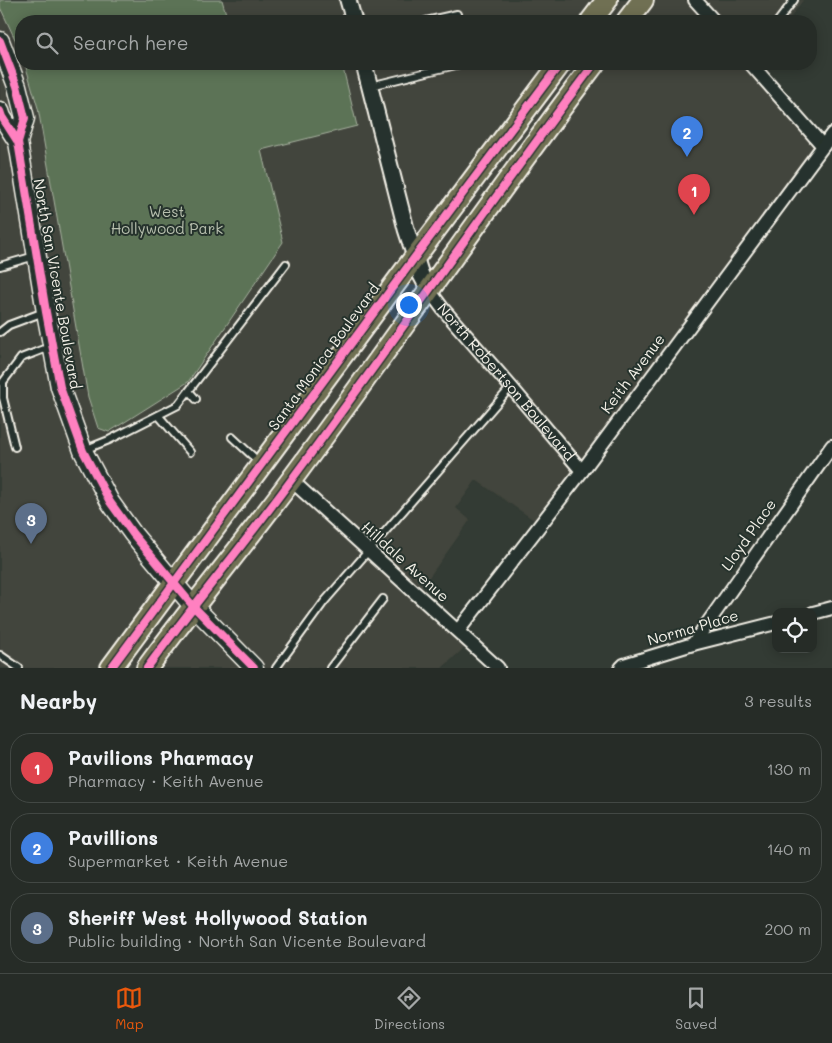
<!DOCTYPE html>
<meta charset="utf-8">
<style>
:root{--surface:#262c27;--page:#2e342f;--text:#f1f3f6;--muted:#a4a7a7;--line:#424844;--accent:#ea580c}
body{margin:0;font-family:Mali,sans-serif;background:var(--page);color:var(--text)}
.controls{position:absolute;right:15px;bottom:15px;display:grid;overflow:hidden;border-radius:10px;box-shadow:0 2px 12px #0003}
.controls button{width:45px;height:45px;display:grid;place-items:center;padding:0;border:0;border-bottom:1px solid var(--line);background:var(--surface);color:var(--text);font:25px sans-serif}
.you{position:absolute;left:408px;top:304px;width:18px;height:18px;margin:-12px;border:4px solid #fff;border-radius:50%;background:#1a73e8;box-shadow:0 0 0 8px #1a73e833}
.badge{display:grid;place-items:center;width:32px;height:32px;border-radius:50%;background:var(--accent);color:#fff;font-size:16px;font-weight:700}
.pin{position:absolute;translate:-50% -41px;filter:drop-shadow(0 1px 2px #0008)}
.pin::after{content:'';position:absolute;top:26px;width:18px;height:15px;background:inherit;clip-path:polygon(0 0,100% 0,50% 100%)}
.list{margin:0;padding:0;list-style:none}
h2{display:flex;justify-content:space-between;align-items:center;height:65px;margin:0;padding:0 20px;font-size:21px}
h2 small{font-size:16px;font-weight:400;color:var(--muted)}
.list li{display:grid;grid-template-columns:32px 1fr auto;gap:15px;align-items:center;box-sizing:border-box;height:70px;margin:0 10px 10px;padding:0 10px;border:1px solid var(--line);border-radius:20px}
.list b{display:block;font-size:19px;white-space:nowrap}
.list p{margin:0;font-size:16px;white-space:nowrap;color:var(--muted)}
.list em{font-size:16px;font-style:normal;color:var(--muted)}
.icon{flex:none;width:28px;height:28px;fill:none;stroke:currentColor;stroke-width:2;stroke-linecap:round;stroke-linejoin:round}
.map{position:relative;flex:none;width:832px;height:668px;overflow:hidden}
.search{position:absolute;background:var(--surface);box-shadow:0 2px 12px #0003;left:15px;right:15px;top:15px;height:55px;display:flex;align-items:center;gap:12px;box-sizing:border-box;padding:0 18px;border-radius:20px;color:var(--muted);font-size:19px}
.sheet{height:305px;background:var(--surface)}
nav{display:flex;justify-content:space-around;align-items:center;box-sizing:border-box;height:70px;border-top:1px solid var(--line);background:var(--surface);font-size:14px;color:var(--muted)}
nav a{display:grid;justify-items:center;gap:2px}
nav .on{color:var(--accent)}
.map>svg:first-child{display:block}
.built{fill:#42453c}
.green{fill:#5c7357;stroke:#a8b2a0}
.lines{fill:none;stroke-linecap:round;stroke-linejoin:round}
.service-casing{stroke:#f4f1e8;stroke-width:10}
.minor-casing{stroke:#f4f1e8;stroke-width:16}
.tertiary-casing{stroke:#f4f1e8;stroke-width:19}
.secondary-casing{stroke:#f4f1e8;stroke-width:21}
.primary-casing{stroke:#f4f1e8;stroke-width:24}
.service{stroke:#26332d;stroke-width:6}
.minor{stroke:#26332d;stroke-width:12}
.tertiary{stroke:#26332d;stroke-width:15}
.secondary{stroke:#26332d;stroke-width:18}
.primary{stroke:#706f52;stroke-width:20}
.cycleway-casing{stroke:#26332d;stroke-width:11}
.cycleway{stroke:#ff80c0;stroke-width:8}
.labels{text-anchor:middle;stroke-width:4;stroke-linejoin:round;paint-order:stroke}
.park-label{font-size:15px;fill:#b7bfae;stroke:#26332d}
.street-label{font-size:15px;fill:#f4f1e8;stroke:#26332d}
</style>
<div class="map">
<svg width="832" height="668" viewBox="0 0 832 668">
<rect width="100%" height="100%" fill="#333b34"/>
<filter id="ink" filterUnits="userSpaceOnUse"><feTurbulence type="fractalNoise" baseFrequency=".02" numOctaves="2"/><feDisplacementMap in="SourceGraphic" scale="10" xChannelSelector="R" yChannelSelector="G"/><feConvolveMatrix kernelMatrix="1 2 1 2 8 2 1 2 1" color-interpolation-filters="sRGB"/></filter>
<g filter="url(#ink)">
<path class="built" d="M 0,0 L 803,0 L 788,21 L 21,21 L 21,64 L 758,64 L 825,148 L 544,527 L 476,480 L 456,508 L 470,520 L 422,587 L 472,641 L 442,668 L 0,668 Z"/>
<path class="green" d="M 0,0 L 222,0 L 228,21 L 21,21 L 21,52 L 0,7 Z
M 25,64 L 342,64 L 357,126 L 261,150 L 283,242 L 188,382 L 109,432 L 98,428 L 88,397 L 38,108 Z"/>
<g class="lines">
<g class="service-casing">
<path id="service" d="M 426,21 L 457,14 L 459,21
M 778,21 L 794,0
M 370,86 L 460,64
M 0,266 L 35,256
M 0,332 L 9,325 L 44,312
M 189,391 L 196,399
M 158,415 L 190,452
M 232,437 L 259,462
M 15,447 L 3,398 L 3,382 L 21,358 L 52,346
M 84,450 L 109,440 L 178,405 L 286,264
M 0,655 L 19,668
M 276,668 L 324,602 L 511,387
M 330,668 L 383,599"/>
</g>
<g class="minor-casing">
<g id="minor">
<path d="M 695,0 L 714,21"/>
<path d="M 751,64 L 823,146"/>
<path id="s1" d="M 429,290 L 443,309 L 511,387 L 582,471"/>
<path d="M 291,480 L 498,668"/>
<path d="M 813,613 L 832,608"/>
<path d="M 458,631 L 582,471 L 832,134"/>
<path d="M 693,644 L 832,446"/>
<path d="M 621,668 L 624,665 L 693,644 L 776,623"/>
</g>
</g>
<g class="tertiary-casing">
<path id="tertiary" d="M 348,0 L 354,21
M 364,64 L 406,229 L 421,275 L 429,290"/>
</g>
<g class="secondary-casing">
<path id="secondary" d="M 0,41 L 17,86 L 25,118 L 18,142
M 0,111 L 2,117 L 18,142 L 46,312 L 60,387 L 83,451 L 110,502 L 133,534 L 193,606 L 254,668"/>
</g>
<g class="primary-casing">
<path id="primary" d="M 591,21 L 607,0
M 627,21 L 643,0
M 111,668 L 415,257 L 560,64
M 147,668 C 194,604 245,543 292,479 C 394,342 491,200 594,64"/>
</g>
<use href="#service" class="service"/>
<use href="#minor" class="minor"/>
<use href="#tertiary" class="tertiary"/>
<use href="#secondary" class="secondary"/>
<use href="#primary" class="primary"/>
<g class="cycleway-casing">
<path id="cycleway" d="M 0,41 L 17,86 L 25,118 L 18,142
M 0,111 L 2,117 L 18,142 L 46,312 L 60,387 L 83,451 L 110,502 L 133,534 L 193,606 L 254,668
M 111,668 L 415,257 L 560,64
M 147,668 C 194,604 245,543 292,479 C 394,342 491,200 594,64"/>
</g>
<use href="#cycleway" class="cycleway"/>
</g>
</g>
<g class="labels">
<g class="park-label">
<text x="167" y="217">West<tspan x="167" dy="17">Hollywood Park</tspan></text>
</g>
<g class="street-label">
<text transform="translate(57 284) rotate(80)" y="5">North San Vicente Boulevard</text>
<text transform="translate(324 357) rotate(-54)" y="5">Santa Monica Boulevard</text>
<text transform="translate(633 374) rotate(-53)" y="5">Keith Avenue</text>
<text dy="5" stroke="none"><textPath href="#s1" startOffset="120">North Robertson Boulevard</textPath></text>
<text transform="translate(749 535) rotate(-55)" y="5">Lloyd Place</text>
<text transform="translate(405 562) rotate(42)" y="5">Hilldale Avenue</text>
<text transform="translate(693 628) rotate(-16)" y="5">Norma Place</text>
</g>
</g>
</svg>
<div class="controls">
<button><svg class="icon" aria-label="locate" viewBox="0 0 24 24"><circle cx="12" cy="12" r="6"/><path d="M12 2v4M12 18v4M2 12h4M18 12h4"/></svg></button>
</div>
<div class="you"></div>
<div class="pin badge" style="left:694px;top:215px;background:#e0444e">1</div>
<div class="pin badge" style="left:687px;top:157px;background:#3f7fe0">2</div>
<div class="pin badge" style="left:31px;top:544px;background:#5c6f8a">3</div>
<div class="search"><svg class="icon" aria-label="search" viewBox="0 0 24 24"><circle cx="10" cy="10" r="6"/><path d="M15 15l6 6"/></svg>Search here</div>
</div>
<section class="sheet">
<h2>Nearby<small>3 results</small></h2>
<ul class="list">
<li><span class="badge" style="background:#e0444e">1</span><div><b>Pavilions Pharmacy</b><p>Pharmacy · Keith Avenue</p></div><em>130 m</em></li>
<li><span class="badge" style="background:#3f7fe0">2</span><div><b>Pavillions</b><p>Supermarket · Keith Avenue</p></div><em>140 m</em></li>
<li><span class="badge" style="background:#5c6f8a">3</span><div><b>Sheriff West Hollywood Station</b><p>Public building · North San Vicente Boulevard</p></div><em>200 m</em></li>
</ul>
</section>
<nav>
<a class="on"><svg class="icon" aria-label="map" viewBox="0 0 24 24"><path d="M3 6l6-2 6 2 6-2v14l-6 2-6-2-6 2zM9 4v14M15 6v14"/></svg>Map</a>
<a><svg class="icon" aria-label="directions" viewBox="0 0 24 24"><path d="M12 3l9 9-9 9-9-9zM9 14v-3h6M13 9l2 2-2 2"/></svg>Directions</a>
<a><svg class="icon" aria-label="saved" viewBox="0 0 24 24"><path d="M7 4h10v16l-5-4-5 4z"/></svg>Saved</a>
</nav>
